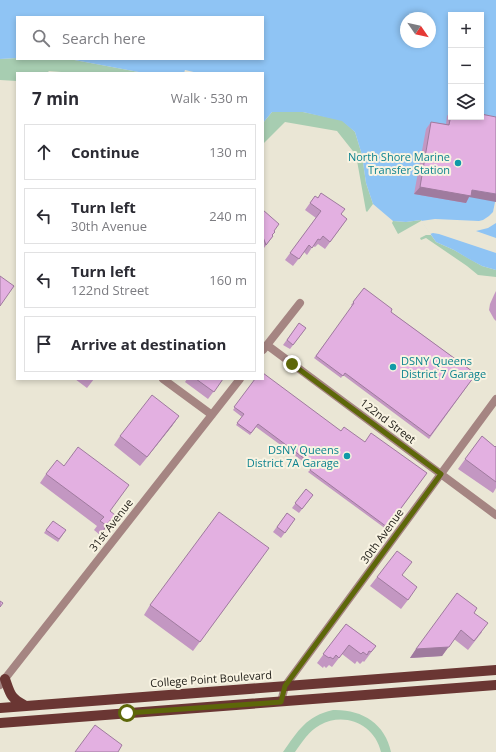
<!DOCTYPE html>
<meta charset="utf-8">
<style>
:root{--surface:#fff;--page:#f2f2f3;--text:#2b2b33;--muted:#7c7c81;--line:#e1e1e2}
body{margin:0;font-family:"Open Sans",sans-serif;background:var(--page);color:var(--text)}
.controls{position:absolute;right:12px;top:12px;display:grid;overflow:hidden;border-radius:0px;box-shadow:0 2px 6px #0003}
.controls button{width:36px;height:36px;display:grid;place-items:center;padding:0;border:0;border-bottom:1px solid var(--line);background:var(--surface);color:var(--text);font:20px sans-serif}
.compass{position:absolute;left:400px;top:12px;width:36px;height:36px;border-radius:50%;background:var(--surface);box-shadow:0 2px 6px #0003;rotate:124deg}
.stop{position:absolute;width:12px;height:12px;margin:-9px;border:3px solid #5d6709;border-radius:50%;background:#fff}
.stop.end{background:#5d6709;border-color:#fff;box-shadow:0 1px 4px #0008}
.list{margin:0;padding:0;list-style:none}
h2{display:flex;justify-content:space-between;align-items:center;height:52px;margin:0;padding:0 16px;font-size:17px}
h2 small{font-size:13px;font-weight:400;color:var(--muted)}
.list li{display:grid;grid-template-columns:26px 1fr auto;gap:12px;align-items:center;box-sizing:border-box;height:56px;margin:0 8px 8px;padding:0 8px;border:1px solid var(--line);border-radius:0px}
.list b{display:block;font-size:15px;white-space:nowrap}
.list p{margin:0;font-size:13px;white-space:nowrap;color:var(--muted)}
.list em{font-size:13px;font-style:normal;color:var(--muted)}
.icon{flex:none;width:22px;height:22px;fill:none;stroke:currentColor;stroke-width:2;stroke-linecap:round;stroke-linejoin:round}
.map{position:relative;flex:none;width:496px;height:752px;overflow:hidden}
.search{position:absolute;background:var(--surface);box-shadow:0 2px 6px #0003;left:16px;top:16px;width:248px;height:44px;display:flex;align-items:center;gap:10px;box-sizing:border-box;padding:0 14px;border-radius:0px;color:var(--muted);font-size:15px}
.panel{position:absolute;background:var(--surface);box-shadow:0 2px 6px #0003;left:16px;top:72px;width:248px;height:308px;border-radius:0px}
.map>svg:first-child{display:block}
.green{fill:#a7cdb1}
.water{fill:#8fc4f4;fill-rule:evenodd}
.pier{fill:#eae6d5}
.lines{fill:none;stroke-linecap:round;stroke-linejoin:round}
.minor{stroke:#a58582;stroke-width:8}
.major{stroke:#6a3633;stroke-width:10}
.wall{fill:#c397c2}
.shaded-wall{fill:#9f7b9e}
.building{fill:#e3b0e1;stroke:#9f7b9e}
.route{stroke:#5d6709;stroke-width:5}
.culture-dot{fill:#0f9aa8;stroke:#f8f3e2;stroke-width:1.5}
.labels{text-anchor:middle;stroke-width:4;stroke-linejoin:round;paint-order:stroke}
.culture-label{font-size:11px;fill:#0d838f;stroke:#f8f3e2;text-anchor:end}
.street-label{font-size:11px;fill:#1e1c16;stroke:#f8f3e2}
</style>
<div class="map">
<svg width="496" height="752" viewBox="0 0 496 752">
<rect width="100%" height="100%" fill="#eae6d5"/>
<path class="green" d="M 17,58 L 17,59 L 69,59 L 144,73 L 74,73 L 49,71 L 47,73 L 17,73 L 17,81 L 0,80 L 0,59 Z
M 272,112 L 303,112 L 342,120 L 355,132 L 362,155 L 366,183 L 373,204 L 367,212 L 366,211 L 356,155 L 337,131 L 285,122 L 263,144 L 263,123 Z
M 421,220 L 421,221 L 398,234 L 392,223 L 393,221 L 406,222 Z
M 426,235 L 431,235 L 436,242 L 454,250 L 482,266 L 496,270 L 496,277 L 478,275 L 467,266 L 426,238 L 421,240 L 420,238 Z
M 333,710 C 361,709 385,723 391,752 L 381,752 C 375,725 345,711 320,725 C 309,731 302,742 295,752 L 283,752 C 298,731 306,716 333,710 Z"/>
<path class="water" d="M 0,0 L 496,0 L 496,270 L 482,266 L 469,259 L 454,250 L 436,242 L 421,220 L 406,222 L 393,221 L 373,204 L 366,183 L 362,155 L 355,132 L 342,121 L 303,112 L 272,112 L 263,123 L 263,73 L 198,73 L 185,70 L 184,73 L 144,73 L 69,59 L 263,59 L 263,17 L 17,17 L 17,58 L 0,59 ZM 451,15 L 481,15 L 481,117 L 451,117 ZM 406,18 L 430,18 L 430,42 L 406,42 Z"/>
<path class="pier" d="M 495,202 L 496,202 L 496,223 L 488,228 L 476,231 L 496,238 L 496,253 L 439,234 L 433,233 L 430,234 L 421,221 L 435,219 L 479,221 L 483,220 L 489,216 L 493,212 Z"/>
<g class="lines">
<path class="minor" d="M 267,345 L 496,515
M 263,350 L 300,303
M 163,379 L 212,415
M 0,685 L 240,379
M 281,702 L 285,686 L 496,399"/>
<path class="major" d="M 5,679 C 10,693 10,698 24,705
M 0,708 L 496,670
M 0,723 L 496,685"/>
</g>
<path class="wall" d="M 451,111 L 451,117 L 469,197 L 466,203 L 414,194 L 426,129 L 431,122 L 446,124 L 447,116 Z
M 315,196 L 347,219 L 325,249 L 318,244 L 315,247 L 313,246 L 307,255 L 304,252 L 293,266 L 285,260 L 316,218 L 305,210 Z
M 263,210 L 274,231 L 272,235 L 273,236 L 264,248 L 263,244 Z
M 364,288 L 391,312 L 476,374 L 429,439 L 343,375 L 341,378 L 314,358 L 353,306 L 351,305 Z
M 496,291 L 496,321 L 494,319 L 489,310 L 490,304 L 494,295 Z
M 299,323 L 306,328 L 290,349 L 283,345 Z
M 75,379 L 94,379 L 87,388 Z
M 187,379 L 223,379 L 208,399 L 185,382 Z
M 255,379 L 341,431 L 427,473 L 386,529 L 308,472 L 312,468 L 256,427 L 250,435 L 236,425 L 242,417 L 233,410 Z
M 179,416 L 172,426 L 140,466 L 114,445 L 120,436 Z
M 482,436 L 495,447 L 496,446 L 496,488 L 493,493 L 458,469 Z
M 46,474 L 110,511 L 109,524 L 100,535 L 94,530 L 97,526 L 40,483 Z
M 306,489 L 313,495 L 299,513 L 292,508 Z
M 287,513 L 295,519 L 281,538 L 273,532 Z
M 46,530 L 66,530 L 58,542 L 44,533 Z
M 262,558 L 193,651 L 144,615 L 150,605 Z
M 402,575 L 411,596 L 401,609 L 370,586 L 377,577 Z
M 474,613 L 482,632 L 468,650 L 454,639 L 442,656 L 410,658 L 416,649 Z
M 346,624 L 376,646 L 364,662 L 363,661 L 360,664 L 357,661 L 355,664 L 342,654 L 332,667 L 329,665 L 326,668 L 324,666 L 323,668 L 317,663 Z"/>
<path class="shaded-wall" d="M 420,187 L 472,190 L 496,194 L 496,202 L 469,197 L 466,203 L 414,194 Z
M 179,416 L 172,426 L 140,466 L 147,457 Z
M 115,515 L 109,524 L 100,535 L 106,525 Z
M 461,630 L 442,656 L 410,658 L 416,649 Z"/>
<path class="building" d="M 481,114 L 496,117 L 496,194 L 472,190 L 471,196 L 420,187 L 431,122 L 449,125 L 451,115 L 451,117 L 481,117 Z
M 321,193 L 345,209 L 341,214 L 347,219 L 330,242 L 323,236 L 320,240 L 318,239 L 312,248 L 309,245 L 299,259 L 290,253 L 321,211 L 310,203 L 315,196 L 318,198 Z
M 263,210 L 279,224 L 274,231 L 275,232 L 272,235 L 273,236 L 266,245 L 263,237 Z
M 0,276 L 14,286 L 0,306 Z
M 364,288 L 392,309 L 391,312 L 476,374 L 430,436 L 345,373 L 343,376 L 316,356 L 354,303 L 353,302 Z
M 299,323 L 306,328 L 293,345 L 287,340 Z
M 263,373 L 341,431 L 344,427 L 365,442 L 371,433 L 427,473 L 387,527 L 310,470 L 313,465 L 258,424 L 251,433 L 237,423 L 244,414 L 234,407 L 255,379 L 263,379 Z
M 196,379 L 223,379 L 214,392 Z
M 152,395 L 179,416 L 147,457 L 120,436 Z
M 482,436 L 495,447 L 496,446 L 496,482 L 465,459 Z
M 78,447 L 129,485 L 110,511 L 115,515 L 106,525 L 100,521 L 104,517 L 46,474 L 57,460 L 64,466 Z
M 306,489 L 313,495 L 302,509 L 295,503 Z
M 219,512 L 269,548 L 200,642 L 150,605 Z
M 287,513 L 295,519 L 285,533 L 277,527 Z
M 53,521 L 66,530 L 59,539 L 46,530 Z
M 397,551 L 412,562 L 402,575 L 417,587 L 408,600 L 377,577 Z
M 457,593 L 477,608 L 474,613 L 488,623 L 474,641 L 461,630 L 449,647 L 416,649 Z
M 0,601 L 3,603 L 0,607 Z
M 346,624 L 376,646 L 371,652 L 369,651 L 367,655 L 363,652 L 361,654 L 349,645 L 339,658 L 336,655 L 333,659 L 330,657 L 329,658 L 323,654 Z
M 95,725 L 122,745 L 118,752 L 75,752 Z"/>
<g class="lines">
<path class="route" d="M 127,713 L 281,702 L 285,686 L 441,474 L 292,364"/>
</g>
<g class="culture-dot">
<circle cx="458" cy="163" r="4"/>
<circle cx="393" cy="367" r="4"/>
<circle cx="347" cy="456" r="4"/>
</g>
<g class="labels">
<g class="culture-label">
<text x="450" y="161">North Shore Marine<tspan x="450" dy="13">Transfer Station</tspan></text>
<text x="401" y="365" text-anchor="start">DSNY Queens<tspan x="401" dy="13">District 7 Garage</tspan></text>
<text x="339" y="454">DSNY Queens<tspan x="339" dy="13">District 7A Garage</tspan></text>
</g>
<g class="street-label">
<text transform="translate(388 421) rotate(37)" y="4">122nd Street</text>
<text transform="translate(111 525) rotate(-52)" y="4">31st Avenue</text>
<text transform="translate(382 536) rotate(-54)" y="4">30th Avenue</text>
<text transform="translate(211 679) rotate(-4)" y="4">College Point Boulevard</text>
</g>
</g>
</svg>
<div class="controls">
<button>+</button>
<button>−</button>
<button><svg class="icon" aria-label="layers" viewBox="0 0 24 24"><path d="M12 4l9 5-9 5-9-5zM3 14l9 5 9-5"/></svg></button>
</div>
<svg class="compass" viewBox="-18 -18 36 36"><path d="M0-13l5 13h-10z" fill="#e53935"/><path d="M0 13l5-13h-10z" fill="#7c7c81"/></svg>
<div class="stop" style="left:127px;top:713px"></div>
<div class="stop end" style="left:292px;top:364px"></div>
<div class="search"><svg class="icon" aria-label="search" viewBox="0 0 24 24"><circle cx="10" cy="10" r="6"/><path d="M15 15l6 6"/></svg>Search here</div>
<section class="panel">
<h2>7 min<small>Walk · 530 m</small></h2>
<ul class="list">
<li><svg class="icon" aria-label="ahead" viewBox="0 0 24 24"><path d="M12 20V5M6 11l6-6 6 6"/></svg><div><b>Continue</b></div><em>130 m</em></li>
<li><svg class="icon" aria-label="left" viewBox="0 0 24 24"><path d="M17 20v-9H6M10 6l-5 5 5 5"/></svg><div><b>Turn left</b><p>30th Avenue</p></div><em>240 m</em></li>
<li><svg class="icon" aria-label="left" viewBox="0 0 24 24"><path d="M17 20v-9H6M10 6l-5 5 5 5"/></svg><div><b>Turn left</b><p>122nd Street</p></div><em>160 m</em></li>
<li><svg class="icon" aria-label="arrive" viewBox="0 0 24 24"><path d="M6 21V4h12l-3 4 3 4H6"/></svg><div><b>Arrive at destination</b></div></li>
</ul>
</section>
</div>
